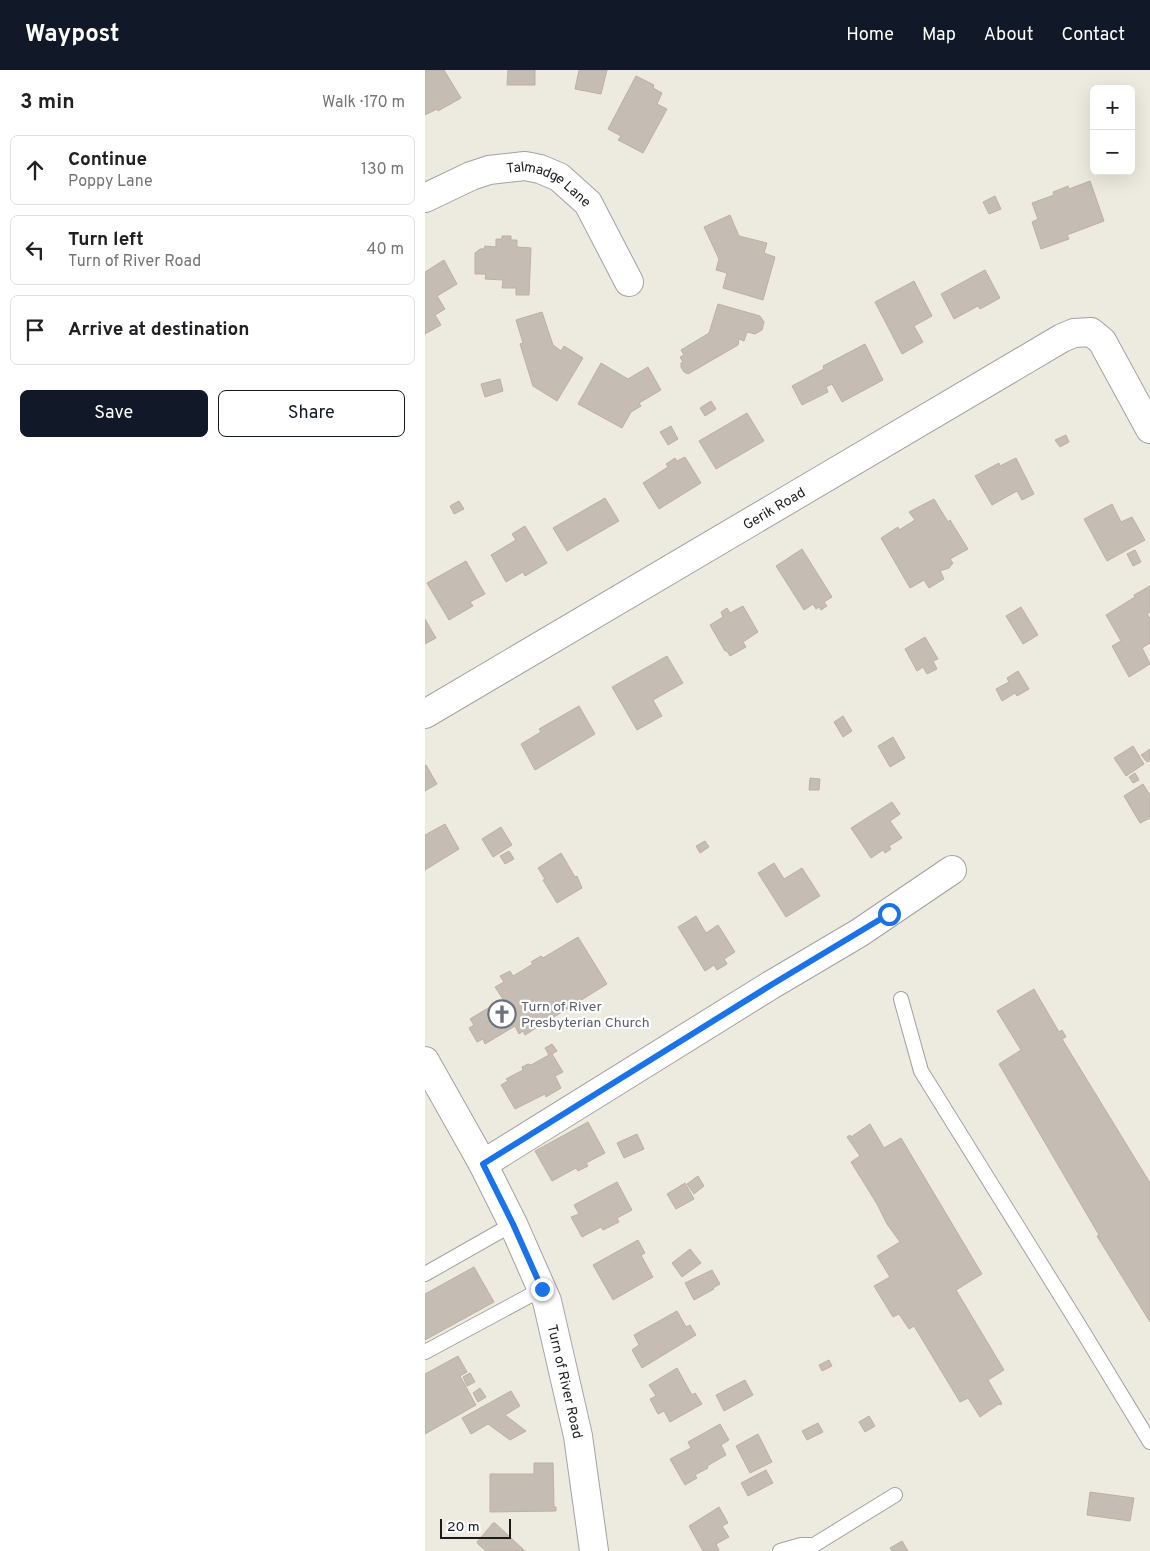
<!DOCTYPE html>
<meta charset="utf-8">
<style>
:root{--surface:#fff;--page:#f6f6f6;--text:#202124;--muted:#757577;--line:#e0e0e0;--accent:#111827}
body{margin:0;font-family:Overpass,sans-serif;background:var(--page);color:var(--text)}
.controls{position:absolute;right:15px;top:15px;display:grid;overflow:hidden;border-radius:8px;box-shadow:0 5px 20px #0002}
.controls button{width:45px;height:45px;display:grid;place-items:center;padding:0;border:0;border-bottom:1px solid var(--line);background:var(--surface);color:var(--text);font:25px sans-serif}
.scale{position:absolute;left:15px;bottom:12px;width:71px;box-sizing:border-box;padding-left:5px;border:2px solid #1b1b1b;border-top:0;font-size:14px;line-height:18px;white-space:nowrap;color:#1b1b1b;-webkit-text-stroke:4px #fff;paint-order:stroke}
.stop{position:absolute;width:15px;height:15px;margin:-11px;border:4px solid #1a73e8;border-radius:50%;background:#fff}
.stop.end{background:#1a73e8;border-color:#fff;box-shadow:0 1px 5px #0008}
.list{margin:0;padding:0;list-style:none}
h2{display:flex;justify-content:space-between;align-items:center;height:65px;margin:0;padding:0 20px;font-size:21px}
h2 small{font-size:16px;font-weight:400;color:var(--muted)}
.list li{display:grid;grid-template-columns:32px 1fr auto;gap:15px;align-items:center;box-sizing:border-box;height:70px;margin:0 10px 10px;padding:0 10px;border:1px solid var(--line);border-radius:8px}
.list b{display:block;font-size:19px;white-space:nowrap}
.list p{margin:0;font-size:16px;white-space:nowrap;color:var(--muted)}
.list em{font-size:16px;font-style:normal;color:var(--muted)}
.actions{display:flex;gap:10px;padding:15px 20px}
.actions a{flex:1;padding:11px 0;border:1px solid var(--accent);border-radius:8px;text-align:center;font-size:18px;color:var(--accent)}
.actions .main{background:var(--accent);color:#fff}
.icon{flex:none;width:28px;height:28px;fill:none;stroke:currentColor;stroke-width:2;stroke-linecap:round;stroke-linejoin:round}
.map{position:relative;flex:none;width:725px;height:1481px;overflow:hidden}
header{display:flex;align-items:center;gap:30px;box-sizing:border-box;height:70px;padding:0 25px;background:var(--accent);color:#fff}
header strong{font-size:24px}
nav{display:flex;gap:28px;margin-inline-start:auto;font-size:18px}
main{display:flex}
aside{flex:1;background:var(--surface)}
.map>svg:first-child{display:block}
.building{fill:#c5bcb3;stroke:#bfb0a1}
.lines{fill:none;stroke-linecap:round;stroke-linejoin:round}
.lane-casing{stroke:#a2a2a2;stroke-width:16}
.street-casing{stroke:#a2a2a2;stroke-width:30}
.lane{stroke:#fff;stroke-width:14}
.street{stroke:#fff;stroke-width:28}
.route{stroke:#1a73e8;stroke-width:6}
.labels{text-anchor:middle;stroke-width:4.5;stroke-linejoin:round;paint-order:stroke}
.street-label{font-size:14px;fill:#1b1b1b;stroke:#fff}
.worship-label{font-size:14px;fill:#5b616d;stroke:#fff;text-anchor:start}
</style>
<header>
<strong>Waypost</strong>
<nav><a>Home</a><a>Map</a><a>About</a><a>Contact</a></nav>
</header>
<main>
<aside>
<h2>3 min<small>Walk · 170 m</small></h2>
<ul class="list">
<li><svg class="icon" aria-label="ahead" viewBox="0 0 24 24"><path d="M12 20V5M6 11l6-6 6 6"/></svg><div><b>Continue</b><p>Poppy Lane</p></div><em>130 m</em></li>
<li><svg class="icon" aria-label="left" viewBox="0 0 24 24"><path d="M17 20v-9H6M10 6l-5 5 5 5"/></svg><div><b>Turn left</b><p>Turn of River Road</p></div><em>40 m</em></li>
<li><svg class="icon" aria-label="arrive" viewBox="0 0 24 24"><path d="M6 21V4h12l-3 4 3 4H6"/></svg><div><b>Arrive at destination</b></div></li>
</ul>
<div class="actions"><a class="main">Save</a><a>Share</a></div>
</aside>
<div class="map">
<svg width="725" height="1481" viewBox="0 0 725 1481">
<rect width="100%" height="100%" fill="#edeadf"/>
<path class="building" d="M 0,0 L 19,0 L 36,28 L 13,41 L 12,39 L 0,45 Z
M 83,0 L 110,0 L 110,15 L 82,15 Z
M 154,0 L 182,0 L 176,24 L 150,19 Z
M 211,6 L 229,15 L 228,18 L 237,23 L 232,34 L 242,39 L 218,83 L 193,70 L 196,66 L 183,59 Z
M 665,111 L 679,151 L 642,165 L 644,169 L 616,179 L 607,152 L 613,149 L 607,133 L 629,125 L 628,122 L 643,116 L 644,119 Z
M 570,126 L 576,139 L 564,144 L 558,132 Z
M 305,145 L 314,166 L 342,173 L 339,183 L 350,187 L 338,230 L 298,218 L 302,203 L 291,200 L 294,189 L 279,157 Z
M 77,166 L 86,166 L 86,170 L 92,170 L 92,177 L 106,178 L 104,225 L 91,225 L 91,218 L 77,218 L 78,210 L 60,209 L 61,204 L 50,204 L 50,183 L 55,179 L 59,179 L 60,176 L 71,177 L 71,169 L 77,169 Z
M 19,190 L 32,214 L 12,226 L 20,239 L 10,245 L 16,255 L 0,264 L 0,202 Z
M 560,200 L 575,228 L 555,239 L 553,236 L 529,249 L 516,224 Z
M 489,211 L 507,246 L 489,256 L 498,272 L 477,284 L 450,232 Z
M 293,234 L 335,246 L 339,252 L 337,260 L 330,264 L 322,262 L 319,271 L 314,269 L 313,275 L 263,304 L 259,302 L 256,297 L 256,293 L 258,292 L 255,287 L 259,285 L 256,280 L 284,263 Z
M 117,242 L 128,275 L 136,281 L 139,276 L 158,288 L 132,331 L 108,316 L 95,274 L 98,273 L 91,250 Z
M 440,274 L 458,310 L 417,332 L 407,314 L 401,317 L 403,322 L 377,335 L 367,316 L 399,299 L 398,296 Z
M 176,293 L 203,309 L 223,297 L 236,320 L 214,333 L 216,336 L 206,342 L 197,358 L 153,334 Z
M 75,309 L 78,321 L 60,327 L 56,314 Z
M 286,331 L 291,339 L 280,346 L 275,338 Z
M 322,343 L 339,371 L 291,399 L 274,371 Z
M 246,356 L 253,369 L 243,375 L 235,362 Z
M 641,365 L 644,372 L 635,377 L 630,370 Z
M 260,387 L 276,413 L 234,439 L 218,413 L 243,397 L 241,394 L 250,388 L 252,391 Z
M 591,388 L 609,424 L 597,430 L 592,421 L 567,435 L 550,406 L 574,393 L 575,396 Z
M 180,428 L 194,451 L 142,481 L 128,458 Z
M 509,429 L 523,452 L 525,450 L 543,479 L 525,489 L 528,493 L 524,498 L 515,501 L 519,509 L 504,518 L 499,510 L 485,518 L 456,468 L 473,457 L 474,460 L 490,450 L 484,442 Z
M 34,431 L 39,439 L 29,444 L 25,436 Z
M 687,434 L 696,452 L 707,447 L 720,470 L 682,491 L 659,449 Z
M 100,456 L 122,493 L 100,506 L 98,502 L 81,512 L 66,485 L 91,470 L 87,464 Z
M 377,479 L 407,527 L 399,532 L 402,536 L 396,540 L 394,537 L 391,539 L 388,534 L 379,540 L 351,496 Z
M 710,480 L 716,492 L 708,496 L 702,484 Z
M 41,491 L 60,524 L 45,532 L 48,536 L 24,550 L 2,513 Z
M 725,516 L 725,542 L 722,544 L 725,549 L 725,573 L 717,578 L 725,594 L 704,607 L 687,576 L 696,571 L 681,545 L 710,527 L 709,525 Z
M 318,536 L 333,562 L 318,572 L 321,577 L 305,586 L 302,581 L 300,581 L 285,555 L 298,547 L 296,542 L 302,538 L 305,543 Z
M 596,537 L 613,565 L 598,574 L 581,546 Z
M 0,549 L 11,568 L 0,574 Z
M 500,567 L 513,589 L 508,591 L 512,599 L 502,604 L 498,597 L 492,601 L 480,579 Z
M 242,586 L 258,613 L 228,630 L 237,646 L 212,660 L 187,617 Z
M 593,601 L 604,619 L 592,626 L 590,623 L 577,631 L 571,619 L 584,612 L 582,608 Z
M 154,636 L 170,664 L 110,700 L 96,674 L 116,662 L 114,659 Z
M 418,646 L 427,661 L 418,667 L 409,652 Z
M 468,667 L 480,688 L 465,697 L 453,676 Z
M 708,676 L 719,694 L 701,706 L 689,688 Z
M 725,679 L 725,690 L 722,692 L 716,685 Z
M 1,695 L 12,714 L 0,721 L 0,695 Z
M 710,703 L 714,710 L 708,713 L 704,707 Z
M 385,708 L 395,709 L 394,720 L 384,720 Z
M 718,714 L 725,725 L 725,748 L 715,753 L 699,726 Z
M 467,732 L 475,744 L 465,751 L 477,768 L 464,776 L 466,779 L 460,783 L 458,780 L 446,788 L 426,758 Z
M 20,754 L 34,779 L 0,800 L 0,765 Z
M 76,757 L 87,775 L 68,787 L 57,769 Z
M 280,771 L 284,777 L 275,783 L 271,776 Z
M 84,781 L 89,789 L 80,794 L 75,786 Z
M 136,783 L 150,807 L 152,806 L 157,818 L 132,833 L 118,810 L 120,809 L 113,798 Z
M 349,793 L 359,809 L 377,798 L 395,826 L 361,847 L 333,803 Z
M 271,846 L 281,863 L 293,855 L 310,882 L 299,889 L 302,894 L 292,900 L 289,895 L 280,901 L 253,857 Z
M 153,867 L 182,914 L 100,965 L 98,961 L 94,964 L 90,956 L 60,974 L 58,969 L 52,972 L 44,958 L 49,955 L 45,949 L 78,929 L 70,917 L 79,912 L 75,906 L 85,901 L 88,906 L 108,894 L 106,892 L 116,886 L 118,888 Z
M 609,919 L 634,962 L 637,960 L 641,967 L 637,969 L 725,1113 L 725,1252 L 672,1166 L 674,1165 L 574,994 L 596,980 L 572,941 Z
M 127,974 L 132,981 L 127,984 L 138,1002 L 130,1006 L 136,1018 L 121,1027 L 120,1024 L 90,1039 L 76,1015 L 83,1011 L 81,1009 L 98,1000 L 97,997 L 103,994 L 106,995 L 124,985 L 120,978 Z
M 163,1052 L 180,1083 L 161,1093 L 163,1096 L 153,1101 L 151,1098 L 127,1111 L 110,1081 Z
M 445,1054 L 459,1078 L 476,1068 L 557,1204 L 531,1220 L 579,1300 L 563,1310 L 577,1334 L 575,1335 L 574,1334 L 555,1347 L 543,1328 L 535,1332 L 489,1256 L 484,1259 L 474,1244 L 468,1247 L 449,1216 L 465,1207 L 452,1186 L 475,1172 L 462,1154 L 452,1134 L 426,1092 L 435,1086 L 422,1067 L 425,1065 L 426,1067 Z
M 212,1064 L 219,1079 L 199,1088 L 192,1073 Z
M 273,1106 L 279,1116 L 269,1124 L 262,1114 Z
M 192,1112 L 207,1140 L 192,1148 L 194,1152 L 178,1160 L 176,1157 L 157,1167 L 146,1147 L 154,1144 L 149,1135 Z
M 260,1113 L 269,1129 L 251,1139 L 242,1124 Z
M 213,1170 L 220,1183 L 216,1185 L 228,1207 L 188,1230 L 168,1195 Z
M 265,1179 L 276,1193 L 257,1207 L 247,1193 Z
M 49,1197 L 69,1232 L 0,1270 L 0,1224 Z
M 287,1200 L 295,1214 L 288,1218 L 289,1219 L 269,1230 L 260,1213 Z
M 252,1241 L 261,1257 L 265,1255 L 271,1265 L 217,1298 L 207,1280 L 214,1275 L 209,1265 Z
M 33,1286 L 42,1302 L 35,1306 L 51,1335 L 0,1364 L 0,1304 Z
M 404,1290 L 407,1296 L 397,1301 L 394,1295 Z
M 252,1298 L 267,1325 L 270,1323 L 277,1334 L 245,1352 L 239,1341 L 233,1344 L 225,1329 L 231,1326 L 224,1315 Z
M 45,1303 L 50,1312 L 42,1316 L 38,1307 Z
M 320,1310 L 328,1325 L 299,1341 L 291,1325 Z
M 55,1318 L 61,1327 L 53,1332 L 48,1323 Z
M 86,1321 L 95,1336 L 80,1345 L 101,1361 L 85,1370 L 63,1354 L 46,1364 L 37,1348 Z
M 444,1346 L 450,1356 L 440,1362 L 434,1352 Z
M 393,1353 L 398,1362 L 382,1370 L 377,1361 Z
M 295,1354 L 304,1370 L 296,1375 L 301,1385 L 282,1396 L 283,1398 L 270,1405 L 272,1408 L 260,1415 L 245,1389 L 266,1378 L 263,1372 Z
M 333,1364 L 347,1392 L 325,1403 L 311,1376 Z
M 109,1393 L 128,1393 L 129,1437 L 131,1437 L 131,1441 L 65,1442 L 65,1404 L 109,1404 Z
M 341,1400 L 348,1413 L 323,1426 L 316,1413 Z
M 665,1422 L 709,1428 L 705,1451 L 662,1445 Z
M 294,1437 L 303,1453 L 297,1456 L 304,1467 L 291,1474 L 294,1480 L 292,1481 L 278,1481 L 264,1456 Z
M 68,1453 L 70,1453 L 100,1481 L 61,1481 L 53,1474 L 52,1472 Z
M 477,1471 L 483,1481 L 467,1481 L 465,1478 Z"/>
<g class="lines">
<g class="lane-casing">
<path id="lane" d="M 476,929 L 496,1001 L 652,1252 L 725,1372
M 0,1204 L 88,1154
M 0,1282 L 117,1219
M 355,1481 L 376,1475 L 389,1475 L 470,1425"/>
</g>
<g class="street-casing">
<g id="street">
<path id="s1" d="M 0,128 L 46,106 L 64,100 L 100,96 L 115,99 L 134,107 L 163,133 L 204,212"/>
<path id="s2" d="M 0,644 L 637,268 L 649,263 L 666,262 L 677,271 L 725,359"/>
<path id="s3" d="M 0,991 L 58,1094 L 88,1154 L 122,1231 L 153,1366 L 169,1481"/>
<path d="M 58,1094 L 346,915 L 434,863 L 527,800"/>
</g>
</g>
<use href="#lane" class="lane"/>
<use href="#street" class="street"/>
</g>
<g class="lines">
<path class="route" d="M 117,1219 L 88,1154 L 58,1094 L 346,915 L 464,844"/>
</g>
<defs>
<g id="church-ring" transform="scale(1.4375)"><circle r="9.5" fill="#fff" stroke="#6b7280" stroke-width="1.5"/><path d="M-1.2-6h2.4v3.5h3.3v2.4h-3.3V6h-2.4V-.1h-3.3v-2.4h3.3Z" fill="#6b7280"/></g>
</defs>
<g fill-rule="evenodd">
<use href="#church-ring" x="77" y="944"/>
</g>
<g class="labels">
<g class="street-label">
<text dy="5" stroke="none"><textPath href="#s1" startOffset="135">Talmadge Lane</textPath></text>
<text dy="5" stroke="none"><textPath href="#s2" startOffset="405">Gerik Road</textPath></text>
<text dy="5" stroke="none"><textPath href="#s3" startOffset="352">Turn of River Road</textPath></text>
</g>
<g class="worship-label">
<text x="96" y="941">Turn of River<tspan x="96" dy="16">Presbyterian Church</tspan></text>
</g>
</g>
</svg>
<div class="controls">
<button>+</button>
<button>−</button>
</div>
<div class="scale">20 m</div>
<div class="stop" style="left:464px;top:844px"></div>
<div class="stop end" style="left:117px;top:1219px"></div>
</div>
</main>
